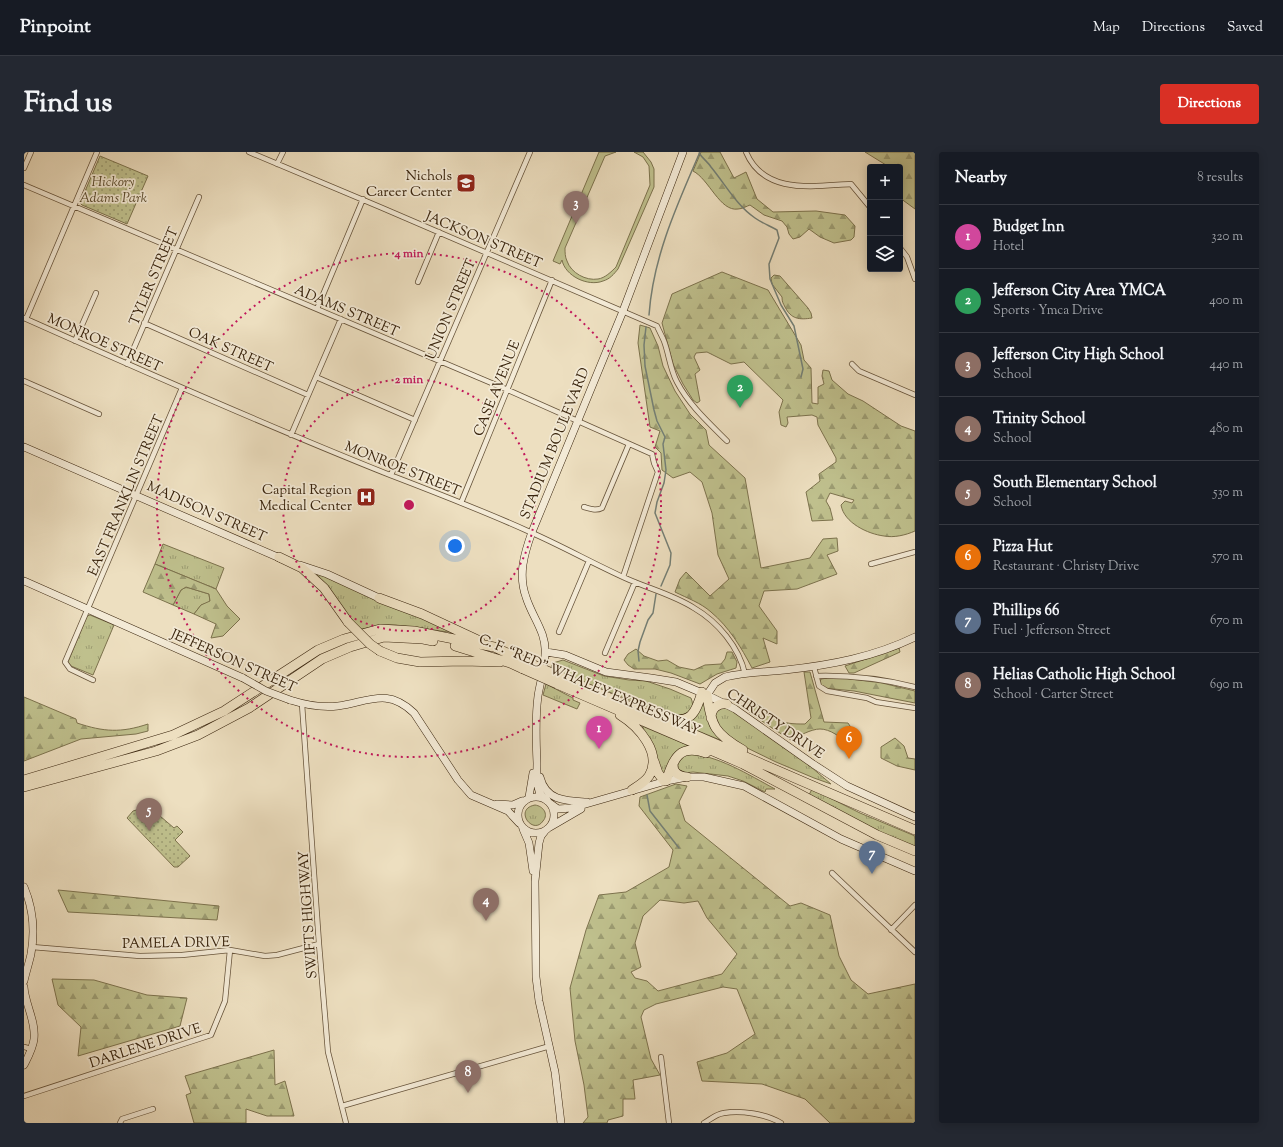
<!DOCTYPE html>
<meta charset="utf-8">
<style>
:root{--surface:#171b24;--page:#242831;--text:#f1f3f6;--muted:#9ea1a6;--line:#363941;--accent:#d93025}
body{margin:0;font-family:"Sorts Mill Goudy",serif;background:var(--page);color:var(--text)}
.controls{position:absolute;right:12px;top:12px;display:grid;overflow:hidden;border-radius:4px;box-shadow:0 2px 10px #0003}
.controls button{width:36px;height:36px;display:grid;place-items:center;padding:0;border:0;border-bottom:1px solid var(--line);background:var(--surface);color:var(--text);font:20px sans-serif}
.you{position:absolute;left:431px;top:394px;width:14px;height:14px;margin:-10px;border:3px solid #fff;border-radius:50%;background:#1a73e8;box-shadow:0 0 0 6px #1a73e833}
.badge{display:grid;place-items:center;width:26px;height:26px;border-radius:50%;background:var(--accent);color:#fff;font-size:13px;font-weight:700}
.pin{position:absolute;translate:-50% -33px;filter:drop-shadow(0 1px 2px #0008)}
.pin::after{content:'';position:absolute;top:21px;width:14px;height:12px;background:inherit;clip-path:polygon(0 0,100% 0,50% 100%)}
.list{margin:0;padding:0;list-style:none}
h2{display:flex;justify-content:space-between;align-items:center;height:52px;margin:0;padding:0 16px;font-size:17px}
h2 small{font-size:13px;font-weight:400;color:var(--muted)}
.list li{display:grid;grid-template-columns:26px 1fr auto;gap:12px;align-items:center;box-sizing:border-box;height:64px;padding:0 16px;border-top:1px solid var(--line)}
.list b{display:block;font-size:15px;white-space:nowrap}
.list p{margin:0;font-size:13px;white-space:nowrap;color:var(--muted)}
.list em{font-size:13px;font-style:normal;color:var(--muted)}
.icon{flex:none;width:22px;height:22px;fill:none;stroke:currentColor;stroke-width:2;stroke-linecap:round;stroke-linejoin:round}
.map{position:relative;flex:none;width:891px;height:971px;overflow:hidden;border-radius:4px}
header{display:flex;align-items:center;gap:24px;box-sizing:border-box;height:56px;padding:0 20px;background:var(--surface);border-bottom:1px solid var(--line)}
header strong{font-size:19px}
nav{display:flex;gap:22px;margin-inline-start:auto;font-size:14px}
.intro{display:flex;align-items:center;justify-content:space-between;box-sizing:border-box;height:96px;padding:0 24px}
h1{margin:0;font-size:28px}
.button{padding:10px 18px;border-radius:4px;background:var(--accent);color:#fff;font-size:14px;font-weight:700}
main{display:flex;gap:24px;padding:0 24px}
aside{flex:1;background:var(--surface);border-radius:4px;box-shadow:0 2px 10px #0003}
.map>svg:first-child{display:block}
.grass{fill:url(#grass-tufts);stroke:#7c724d}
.forest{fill:url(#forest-firs);stroke:#7c724d;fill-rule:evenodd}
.park{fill:url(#park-dots);stroke:#7c724d}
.pitch{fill:#bfc08d;stroke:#7c724d}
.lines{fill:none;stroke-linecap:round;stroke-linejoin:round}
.stream{stroke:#747f75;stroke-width:1.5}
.street-casing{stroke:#66533a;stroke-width:6}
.secondary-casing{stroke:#39240d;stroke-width:8}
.highway-casing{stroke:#39240d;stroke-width:10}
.street{stroke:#f3ead6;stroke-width:4.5}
.secondary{stroke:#f3ead6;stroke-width:7}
.highway{stroke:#eddfc0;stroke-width:9}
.secondary-bridge-casing{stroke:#39240d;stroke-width:8;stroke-linecap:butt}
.highway-bridge-casing{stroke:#39240d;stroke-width:10;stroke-linecap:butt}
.secondary-bridge{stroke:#f3ead6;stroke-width:7}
.highway-bridge{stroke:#eddfc0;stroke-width:9}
.ring{fill:none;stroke:#c2185b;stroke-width:2;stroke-dasharray:2 4}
.labels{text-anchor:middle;stroke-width:3.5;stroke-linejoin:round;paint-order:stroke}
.poi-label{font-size:14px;fill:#39240d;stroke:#f3ead6;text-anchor:end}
.park-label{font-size:14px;font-style:italic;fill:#5a4b2d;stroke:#f3ead6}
.street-label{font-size:14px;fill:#39240d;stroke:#f3ead6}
.centre{fill:#c2185b;stroke:#f3ead6;stroke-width:2}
.ring-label{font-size:12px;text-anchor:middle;font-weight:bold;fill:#c2185b;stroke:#f3ead6;stroke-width:3.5;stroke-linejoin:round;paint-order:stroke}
</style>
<header>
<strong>Pinpoint</strong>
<nav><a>Map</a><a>Directions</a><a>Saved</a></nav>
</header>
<div class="intro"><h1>Find us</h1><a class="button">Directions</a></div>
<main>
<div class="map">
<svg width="891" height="971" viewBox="0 0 891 971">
<defs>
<pattern id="grass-tufts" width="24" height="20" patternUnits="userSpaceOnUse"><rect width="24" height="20" fill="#bfc08d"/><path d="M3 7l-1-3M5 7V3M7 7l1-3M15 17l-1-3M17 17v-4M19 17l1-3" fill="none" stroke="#9c9c72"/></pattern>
<pattern id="forest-firs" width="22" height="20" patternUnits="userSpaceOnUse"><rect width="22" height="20" fill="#bfc08d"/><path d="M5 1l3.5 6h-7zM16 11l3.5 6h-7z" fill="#9c9c72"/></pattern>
<pattern id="park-dots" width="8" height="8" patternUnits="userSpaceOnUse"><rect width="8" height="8" fill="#bfc08d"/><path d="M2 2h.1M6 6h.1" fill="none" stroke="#9c9c72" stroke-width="1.8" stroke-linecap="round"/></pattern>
</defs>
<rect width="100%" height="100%" fill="#eddfc0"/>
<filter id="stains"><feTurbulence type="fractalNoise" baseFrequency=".005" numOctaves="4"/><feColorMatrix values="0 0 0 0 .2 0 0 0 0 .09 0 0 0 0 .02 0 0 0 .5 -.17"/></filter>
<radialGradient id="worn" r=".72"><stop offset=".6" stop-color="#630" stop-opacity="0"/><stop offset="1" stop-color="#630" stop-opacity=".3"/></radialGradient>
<path class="grass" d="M 139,392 L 200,416 L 192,437 L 131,412 Z
M 288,418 L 432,481 L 372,473 L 357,473 L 333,478 Z
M 162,435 L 185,442 L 186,450 L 177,453 L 170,462 L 149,453 L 157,438 Z
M 66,463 L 90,473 L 69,523 L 47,514 L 44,510 L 63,464 Z
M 539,508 L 580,524 L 605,528 L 622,529 L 646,537 L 667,546 C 674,563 655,565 643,563 L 540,522 L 527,515 L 529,511 Z
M 522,532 L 549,546 L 549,548 L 556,551 L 553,557 L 519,543 Z
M 680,551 L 696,588 L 655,571 Z
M 702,555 L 716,564 L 780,609 L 807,632 L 790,626 L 752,610 L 715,592 L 698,581 L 689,562 L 692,558 Z
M 618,574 L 663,593 L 663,594 L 642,622 L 639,623 Z
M 663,602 C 692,602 725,623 751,637 L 742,637 L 741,640 L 719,629 L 704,624 L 669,620 L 661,621 L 654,617 L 654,608 Z
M 788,637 L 836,661 L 891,684 L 891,695 L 848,677 L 785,643 Z
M 511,653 C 519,654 525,662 519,669 C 509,684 489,657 511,653 Z"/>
<path class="forest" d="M 677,0 L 696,0 L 710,26 L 722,20 L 733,47 L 749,60 L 792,59 L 821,63 L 831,74 L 830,85 L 827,88 L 810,91 L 796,85 L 785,77 L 776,85 L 769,87 L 765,82 L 763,75 L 758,69 L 740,63 L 726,53 C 723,54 718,57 714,57 C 696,60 685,27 669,19 Z
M 841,0 L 891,0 L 891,57 L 876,46 L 876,15 L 863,15 L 862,13 Z
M 698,120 L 744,138 L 777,193 L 780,208 L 787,216 L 788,251 L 794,252 L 794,235 L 800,232 L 798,224 L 799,218 L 805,219 L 808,228 L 824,242 L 839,249 L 877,274 L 891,279 L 891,379 C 882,383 870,386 860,384 C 844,382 820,371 817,353 L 821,349 L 828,351 L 830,348 L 806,341 L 802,349 L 806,356 L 809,368 L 788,369 L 782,340 L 796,329 L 795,322 L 812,310 L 812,306 L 794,273 L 793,265 L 788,263 L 763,265 L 764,271 L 762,275 L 757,273 L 755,260 L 759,248 L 720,210 L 707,212 L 683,200 L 672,201 L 670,205 L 676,218 L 671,222 L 676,249 L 673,251 L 669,248 L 659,232 L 649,212 L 638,171 L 648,142 Z
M 750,123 L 756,124 L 784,156 L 787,161 L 788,166 C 775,168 767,167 761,155 C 759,151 758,150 758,145 L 748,132 L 747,126 Z
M 616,173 L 626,176 L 634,194 L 639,214 L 651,239 L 666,262 L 682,278 L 685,293 L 721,326 L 737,416 L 786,406 L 799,387 L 813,386 L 814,399 L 803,403 L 813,422 L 773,437 L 740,439 L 735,454 L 753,479 L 753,492 L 739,486 L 746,510 L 728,516 C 717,495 705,475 687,460 C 677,451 663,446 651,440 L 656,427 L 662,420 L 686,444 L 705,427 L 694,403 L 688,361 L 678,330 L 666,320 L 649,326 L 638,318 L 637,301 L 631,295 L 636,279 L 626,275 L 614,191 Z
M 131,412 L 192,437 L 203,454 L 216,467 L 199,484 L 187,486 L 192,472 L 170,462 L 177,453 L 186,449 L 185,442 L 162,435 L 157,438 L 149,453 L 119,440 Z
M 875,496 L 876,500 L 830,521 L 825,521 L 821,514 Z
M 612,497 L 620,504 L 634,509 L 643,508 L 655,515 L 670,518 L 681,513 L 697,512 L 701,507 L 703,500 L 708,500 L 713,510 L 712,516 L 693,522 L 676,532 L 647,521 L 631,517 L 610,517 L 604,513 L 600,508 L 604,502 Z
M 780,520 L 786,520 L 800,570 L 824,571 L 830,580 L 830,588 L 823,592 C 817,585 806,577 796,577 C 787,577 775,584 767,588 L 748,576 L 725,560 L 723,551 C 741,552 737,556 750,566 C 760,572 770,572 781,572 L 787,566 Z
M 811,525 L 858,531 L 891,539 L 891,551 L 830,539 L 800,536 L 795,532 L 797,527 Z
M 0,545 L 52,567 L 53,571 C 80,580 97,581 124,572 L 124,579 L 112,582 L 57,587 L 0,609 Z
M 871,586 L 880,594 L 884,606 L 891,607 L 891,618 L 873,614 L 857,606 L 857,595 Z
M 652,632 L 663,634 L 655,650 L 661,669 L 766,754 L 777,751 L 806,763 L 815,804 L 827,828 L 844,842 L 891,832 L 891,971 L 806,971 L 781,947 L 738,932 L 678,929 L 673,910 L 703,901 L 731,882 L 713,837 L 699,835 L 632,852 L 620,858 L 617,865 L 627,907 L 636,923 L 609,928 L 611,947 L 599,947 L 599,964 L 584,968 L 583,971 L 559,971 L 564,965 L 560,933 L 551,889 L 546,836 L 562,778 L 575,743 L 602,740 L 645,715 L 649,698 L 615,654 L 616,645 ZM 636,748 L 660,751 L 674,749 L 683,766 L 713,802 L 698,822 L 634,839 L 623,829 L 611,826 L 607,820 L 617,815 L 611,791 L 619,764 Z
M 34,738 L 195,754 L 193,768 L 44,760 Z
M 28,827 L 70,828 L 123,843 L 163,846 L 156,874 L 54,904 L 57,875 L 34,853 Z
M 250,898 L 251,933 L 261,929 L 270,964 L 243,964 L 222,957 L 222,971 L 170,971 L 162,943 L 167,941 L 161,924 Z"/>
<path class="park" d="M 76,4 L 124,24 L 103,72 L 58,53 L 56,51 Z
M 119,656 L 131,668 L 136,664 L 150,676 L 153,674 L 159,680 L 151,688 L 166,704 L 154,715 L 150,715 L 103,666 L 109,659 Z"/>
<path class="pitch" d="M 575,0 L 592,0 L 581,4 L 541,96 C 541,100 541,105 543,109 C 547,121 562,129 574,127 C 581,126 587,120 592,115 L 626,33 L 625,14 L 619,5 L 610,0 L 619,0 L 627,10 L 630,17 L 630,35 L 594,117 C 590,122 586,127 579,129 C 564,135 541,124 538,108 L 536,112 L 529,109 Z"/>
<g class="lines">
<path class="stream" d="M 675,1 C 679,7 684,10 687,15 C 701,32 713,54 731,66 C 738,71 746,74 753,78 L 755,86 L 745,112 L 746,127 L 757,153 L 770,174 L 779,217 L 777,225
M 625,163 C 629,105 653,53 676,0
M 622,175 L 620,193 L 621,214 L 630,258 L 633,269 L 641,285 L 639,292 L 642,318 L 640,331 L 633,350 L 631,361 L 647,401 L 646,413 L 637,434
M 615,509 L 614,499 L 616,490 L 624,468 L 629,461 L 632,442
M 623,643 L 626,659 L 655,696"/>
<g class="street-casing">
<path id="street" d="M 225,0 L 356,55 L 633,174 C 635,179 638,184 640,189 C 645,202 646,217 653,230 C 665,253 685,271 703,289
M 722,0 C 740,43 789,34 827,32 L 846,55
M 253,12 L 259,0
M 0,16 L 7,0
M 0,33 L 484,238 L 628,302 L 630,311 L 634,320 L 599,425
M 876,96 L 883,105 L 891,127
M 394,130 L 415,80
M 293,157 L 339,47
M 0,166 C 121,220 243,274 366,323 C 413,341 460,359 506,380 C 538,394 568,411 599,425 C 622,436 648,442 670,456 C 694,470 715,495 721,522
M 2,167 L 73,0
M 120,171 L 284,243
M 51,189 L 72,141
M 103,212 L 175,45
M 828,212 L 835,219 L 891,243
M 292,225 L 391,268
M 0,229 L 75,262
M 267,283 L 317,167
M 367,323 L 506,0
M 437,351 L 528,128
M 560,355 C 567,357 572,359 578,356 L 605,292
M 847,412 L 891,400
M 535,480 L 565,409
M 581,501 L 611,430
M 790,515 L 795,534 L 803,539 L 843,546 L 852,550 L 891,556
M 792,524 C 826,523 858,527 891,535
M 69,528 L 46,517 L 41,510 L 158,236
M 278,552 L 295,792 L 304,900 L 322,971
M 808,721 L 891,800
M 867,778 L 891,753
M 8,795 L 116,804 L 158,803 L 206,798 L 241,804 L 253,803 L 295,792
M 0,895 L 7,897
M 637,905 L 645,971
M 0,944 L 187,883 L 201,849 L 206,798
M 318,954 L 526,894
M 96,971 L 98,967 L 129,957
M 680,971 C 687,967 692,962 700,961 C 717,958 742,962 757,971"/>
</g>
<g class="secondary-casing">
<path id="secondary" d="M 0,295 L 258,407
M 276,413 L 303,422 L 355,446
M 0,429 L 219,526
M 522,500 L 541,503 L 582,520 L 627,526 L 652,530 L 683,543 L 711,557 L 789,612 L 823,634 L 891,665
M 683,543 L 691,531 L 701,525 C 720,520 742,520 761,518 C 807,513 850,505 891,485
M 266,548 C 282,553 298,556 314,554 C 344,550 363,535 390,561 L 434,628 L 447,643 L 484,659 L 495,671
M 516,625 C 522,649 542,649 563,650
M494 663a18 18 0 1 1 36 0a18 18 0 1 1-36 0Z
M 505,645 L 509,621
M 523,648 C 519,645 516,643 515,639 C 512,630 513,620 513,611 C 512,589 511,566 514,544 C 516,530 521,517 521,502 C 523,481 508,465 502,445 C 494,423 500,402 508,380 L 599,159 L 659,0
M 473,652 L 489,653 L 498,649
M 527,652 L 534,657 L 548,656 L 642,629 L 663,625 L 680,625 L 720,634 L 817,687 L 891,719
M 526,675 L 557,657
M 499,677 L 505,691 L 509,719
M 521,679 L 517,684 L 515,691 L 511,729 L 512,825 L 515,849 L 531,920 L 537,971
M 0,735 C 9,756 11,779 7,802 C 5,811 2,820 0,829
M 0,835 C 1,852 12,869 10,887 C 9,896 4,905 0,913"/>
</g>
<g class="highway-casing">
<path id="highway" d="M 255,405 L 278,416 L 300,436 L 324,470
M 355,446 L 398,462 L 456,489
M 431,494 L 486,511 L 499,517
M 356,499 L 373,506 L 396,510 L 439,509 L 476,510
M 537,525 L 891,678
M 533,532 L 719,612 L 853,683 L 891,699
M 683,543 C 687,574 691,582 719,598
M 596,563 C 614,574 639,601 625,624 C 621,630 614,634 608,638
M 687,566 C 687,556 694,551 703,552
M 642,567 C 667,571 671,563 678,540
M 630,609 L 634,621 L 640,629
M 649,611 C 648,621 655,624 663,625
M 0,628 L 149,583 L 200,559 L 294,498 L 320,487 L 356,477 L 390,479 L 470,495 L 501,509
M 642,629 C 650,606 655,592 682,601
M 0,635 L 132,599 L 174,583 L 225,556 L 298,507 L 326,495 L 360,485 L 399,487 L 409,489"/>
</g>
<use href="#street" class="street"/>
<use href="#secondary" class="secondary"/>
<use href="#highway" class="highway"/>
<g class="secondary-bridge-casing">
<path id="secondary-bridge" d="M 219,526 L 242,539 L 266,548"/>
</g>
<g class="highway-bridge-casing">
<path id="highway-bridge" d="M 324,470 L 346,492 L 356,499
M 501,509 L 537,525
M 499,517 L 533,532"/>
</g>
<use href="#secondary-bridge" class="secondary-bridge"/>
<use href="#highway-bridge" class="highway-bridge"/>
</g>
<g class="ring">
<circle cx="385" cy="353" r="126"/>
<circle cx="385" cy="353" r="252"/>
</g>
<defs>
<g id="school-square" transform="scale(1)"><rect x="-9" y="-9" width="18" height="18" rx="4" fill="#8f2418" stroke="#f3ead6"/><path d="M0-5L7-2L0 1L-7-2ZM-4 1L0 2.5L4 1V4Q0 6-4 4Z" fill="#fff"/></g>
<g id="hospital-square" transform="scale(1)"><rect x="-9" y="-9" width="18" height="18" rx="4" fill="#8f2418" stroke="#f3ead6"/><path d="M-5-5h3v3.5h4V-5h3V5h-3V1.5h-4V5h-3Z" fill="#fff"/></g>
</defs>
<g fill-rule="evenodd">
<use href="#school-square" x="442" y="31"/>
<use href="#hospital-square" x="342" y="345"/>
</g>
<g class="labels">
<g class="poi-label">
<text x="428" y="28">Nichols<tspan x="428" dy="16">Career Center</tspan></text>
<text x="328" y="342">Capital Region<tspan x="328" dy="16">Medical Center</tspan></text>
</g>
<g class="park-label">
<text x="89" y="34">Hickory<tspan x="89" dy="16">Adams Park</tspan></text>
</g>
<g class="street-label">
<text transform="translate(460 87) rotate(23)" y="5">JACKSON STREET</text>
<text transform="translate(129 124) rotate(-67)" y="5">TYLER STREET</text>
<text transform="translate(426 157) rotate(-67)" y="5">UNION STREET</text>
<text transform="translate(323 158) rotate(23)" y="5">ADAMS STREET</text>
<text transform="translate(81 190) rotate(24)" y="5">MONROE STREET</text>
<text transform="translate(207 197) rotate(24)" y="5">OAK STREET</text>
<text transform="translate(472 236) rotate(-68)" y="5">CASE AVENUE</text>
<text transform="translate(530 291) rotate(-68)" y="5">STADIUM BOULEVARD</text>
<text transform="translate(379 316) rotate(22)" y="5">MONROE STREET</text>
<text transform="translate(101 343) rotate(-67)" y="5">EAST FRANKLIN STREET</text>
<text transform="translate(183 359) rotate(24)" y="5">MADISON STREET</text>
<text transform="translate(210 508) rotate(24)" y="5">JEFFERSON STREET</text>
<text transform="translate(566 532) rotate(23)" y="5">C. F. “RED” WHALEY EXPRESSWAY</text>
<text transform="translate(752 571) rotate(34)" y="5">CHRISTY DRIVE</text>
<text transform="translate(283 763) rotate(-94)" y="5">SWIFTS HIGHWAY</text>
<text transform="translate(152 790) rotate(-1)" y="5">PAMELA DRIVE</text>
<text transform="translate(121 893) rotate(-18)" y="5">DARLENE DRIVE</text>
</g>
</g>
<circle cx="385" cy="353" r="6" class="centre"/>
<g class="ring-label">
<text x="385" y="105">4 min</text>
<text x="385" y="231">2 min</text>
</g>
<rect width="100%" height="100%" filter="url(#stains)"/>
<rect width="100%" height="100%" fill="url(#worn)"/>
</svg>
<div class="controls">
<button>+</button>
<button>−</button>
<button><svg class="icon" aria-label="layers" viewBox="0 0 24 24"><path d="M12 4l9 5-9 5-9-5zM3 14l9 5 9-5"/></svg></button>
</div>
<div class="you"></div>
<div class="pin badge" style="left:575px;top:597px;background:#d1479c">1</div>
<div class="pin badge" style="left:716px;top:256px;background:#2e9e5b">2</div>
<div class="pin badge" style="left:552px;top:72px;background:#8d6e63">3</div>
<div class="pin badge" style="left:462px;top:769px;background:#8d6e63">4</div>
<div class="pin badge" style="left:125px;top:679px;background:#8d6e63">5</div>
<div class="pin badge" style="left:825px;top:607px;background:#e8710a">6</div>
<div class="pin badge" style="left:848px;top:722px;background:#5c6f8a">7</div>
<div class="pin badge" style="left:444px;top:941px;background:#8d6e63">8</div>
</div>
<aside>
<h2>Nearby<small>8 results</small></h2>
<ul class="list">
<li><span class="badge" style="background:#d1479c">1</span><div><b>Budget Inn</b><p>Hotel</p></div><em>320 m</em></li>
<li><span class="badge" style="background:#2e9e5b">2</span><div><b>Jefferson City Area YMCA</b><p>Sports · Ymca Drive</p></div><em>400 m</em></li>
<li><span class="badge" style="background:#8d6e63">3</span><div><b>Jefferson City High School</b><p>School</p></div><em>440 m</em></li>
<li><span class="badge" style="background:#8d6e63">4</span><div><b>Trinity School</b><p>School</p></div><em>480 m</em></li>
<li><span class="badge" style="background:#8d6e63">5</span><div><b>South Elementary School</b><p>School</p></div><em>530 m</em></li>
<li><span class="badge" style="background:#e8710a">6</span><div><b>Pizza Hut</b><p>Restaurant · Christy Drive</p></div><em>570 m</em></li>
<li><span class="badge" style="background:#5c6f8a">7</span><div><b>Phillips 66</b><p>Fuel · Jefferson Street</p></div><em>670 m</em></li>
<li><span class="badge" style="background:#8d6e63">8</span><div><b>Helias Catholic High School</b><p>School · Carter Street</p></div><em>690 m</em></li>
</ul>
</aside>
</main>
